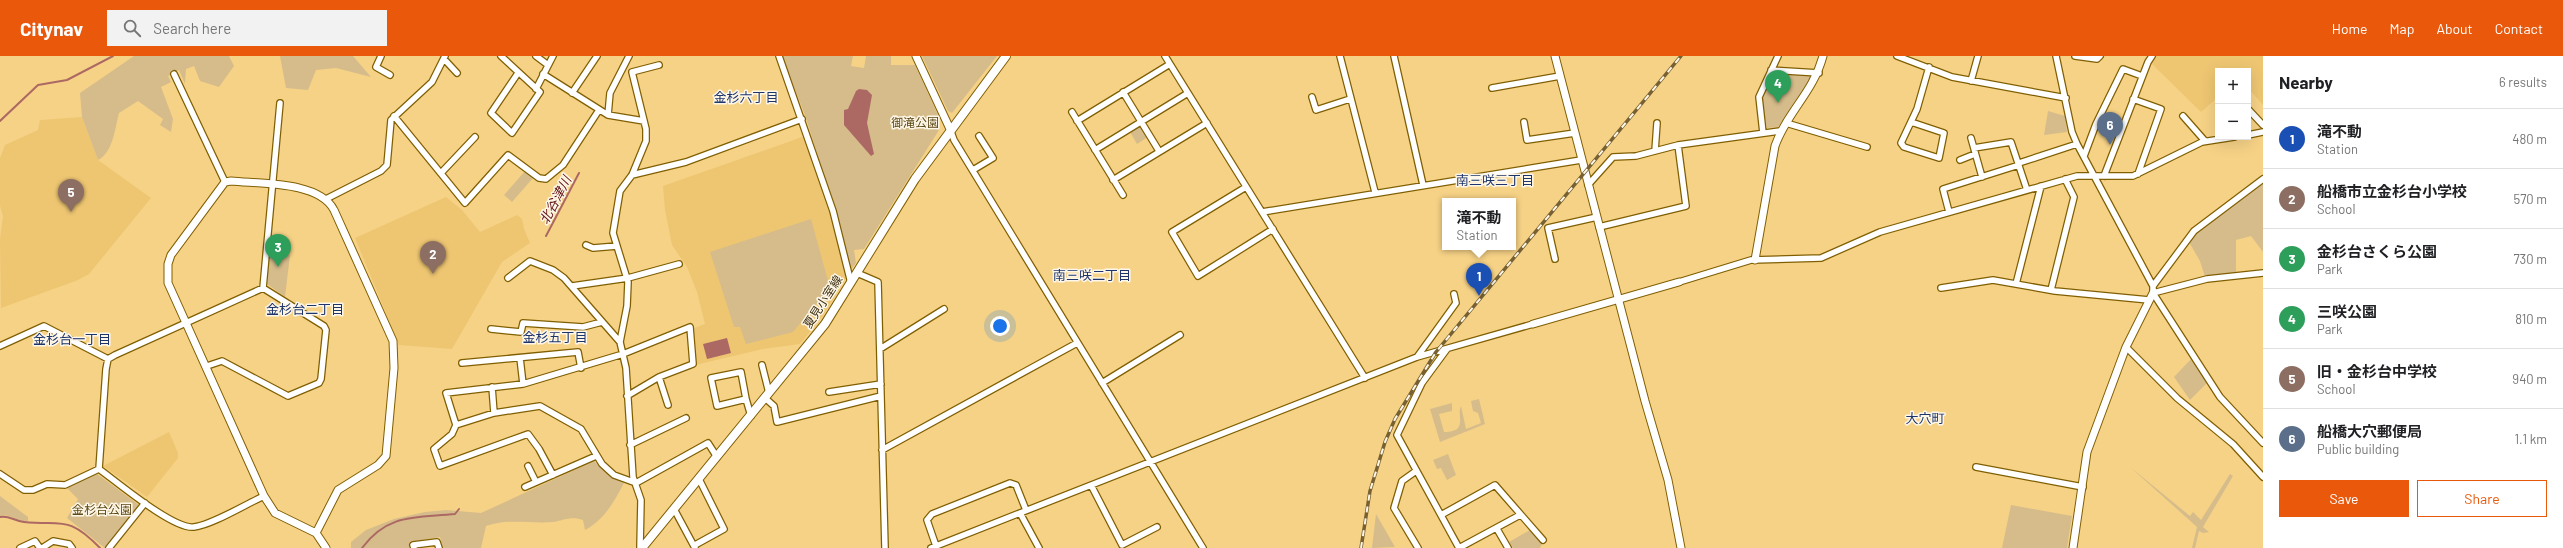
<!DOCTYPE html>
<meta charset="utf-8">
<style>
:root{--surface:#fff;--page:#f2f2f2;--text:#202124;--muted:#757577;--line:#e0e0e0;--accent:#ea580c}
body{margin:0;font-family:Barlow,"Noto Sans JP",sans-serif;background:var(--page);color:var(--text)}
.controls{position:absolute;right:12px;top:12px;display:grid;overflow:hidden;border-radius:0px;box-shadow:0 4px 16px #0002}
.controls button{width:36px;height:36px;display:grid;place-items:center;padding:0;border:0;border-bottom:1px solid var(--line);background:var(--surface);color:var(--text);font:20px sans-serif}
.you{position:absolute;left:1000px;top:270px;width:14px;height:14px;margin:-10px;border:3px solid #fff;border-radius:50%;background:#1a73e8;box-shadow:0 0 0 6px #1a73e833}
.badge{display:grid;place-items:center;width:26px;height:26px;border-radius:50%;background:var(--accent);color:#fff;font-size:13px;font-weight:700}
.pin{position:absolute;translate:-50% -33px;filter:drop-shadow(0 1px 2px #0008)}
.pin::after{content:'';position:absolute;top:21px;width:14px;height:12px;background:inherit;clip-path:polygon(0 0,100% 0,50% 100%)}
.popup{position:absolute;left:1442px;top:142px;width:74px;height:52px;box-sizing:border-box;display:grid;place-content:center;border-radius:0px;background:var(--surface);filter:drop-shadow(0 1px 3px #0005);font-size:13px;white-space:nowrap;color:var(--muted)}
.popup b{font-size:15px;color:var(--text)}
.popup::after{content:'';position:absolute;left:50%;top:100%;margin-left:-8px;border:8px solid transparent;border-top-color:var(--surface)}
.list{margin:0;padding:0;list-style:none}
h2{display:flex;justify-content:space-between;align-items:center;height:52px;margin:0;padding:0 16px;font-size:17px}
h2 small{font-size:13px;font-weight:400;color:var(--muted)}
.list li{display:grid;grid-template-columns:26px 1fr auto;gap:12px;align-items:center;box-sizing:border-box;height:60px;padding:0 16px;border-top:1px solid var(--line)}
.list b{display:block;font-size:15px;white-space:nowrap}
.list p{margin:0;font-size:13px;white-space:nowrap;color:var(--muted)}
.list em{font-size:13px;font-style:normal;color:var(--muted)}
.actions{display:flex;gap:8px;padding:12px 16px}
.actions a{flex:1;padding:9px 0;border:1px solid var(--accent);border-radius:0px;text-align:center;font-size:14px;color:var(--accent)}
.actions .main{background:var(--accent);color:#fff}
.icon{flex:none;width:22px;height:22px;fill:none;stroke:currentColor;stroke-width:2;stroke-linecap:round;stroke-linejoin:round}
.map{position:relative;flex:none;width:2263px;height:492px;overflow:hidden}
header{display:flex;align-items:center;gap:24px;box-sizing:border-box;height:56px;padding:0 20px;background:var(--accent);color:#fff}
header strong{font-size:19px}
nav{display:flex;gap:22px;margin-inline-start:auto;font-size:14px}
.search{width:280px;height:36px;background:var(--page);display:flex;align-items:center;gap:10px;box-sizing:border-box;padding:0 14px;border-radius:0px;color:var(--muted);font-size:15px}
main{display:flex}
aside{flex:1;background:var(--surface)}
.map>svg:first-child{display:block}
.built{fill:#eec672}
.green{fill:#d5bc8a}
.water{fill:#ac6964}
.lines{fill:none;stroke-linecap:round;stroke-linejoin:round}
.stream{stroke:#ac6964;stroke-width:2}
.minor-casing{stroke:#805f03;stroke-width:8}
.tertiary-casing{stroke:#805f03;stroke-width:9}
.secondary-casing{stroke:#805f03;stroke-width:10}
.minor{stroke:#fff;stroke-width:5.5}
.tertiary{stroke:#fff;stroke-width:7}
.secondary{stroke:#fff;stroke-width:8}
.rail-casing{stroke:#776133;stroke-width:3.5}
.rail{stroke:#fef7e8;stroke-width:2;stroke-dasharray:6;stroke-linecap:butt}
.labels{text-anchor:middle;stroke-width:3;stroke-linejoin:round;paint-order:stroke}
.park-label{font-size:12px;fill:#5c4716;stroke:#fef7e8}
.street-label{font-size:12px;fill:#3d2e0e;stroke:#fef7e8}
.neighbourhood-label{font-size:13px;fill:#1e356c;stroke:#fef7e8}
.water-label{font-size:13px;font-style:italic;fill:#630f13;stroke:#fef7e8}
</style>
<header>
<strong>Citynav</strong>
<div class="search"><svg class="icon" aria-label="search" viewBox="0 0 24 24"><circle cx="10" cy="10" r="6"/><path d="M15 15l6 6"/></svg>Search here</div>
<nav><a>Home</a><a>Map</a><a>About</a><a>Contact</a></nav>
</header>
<main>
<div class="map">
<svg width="2263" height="492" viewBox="0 0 2263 492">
<rect width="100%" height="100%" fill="#f6d286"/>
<path class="built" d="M 2155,0 L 2263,0 L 2263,49 L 2248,32 L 2248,15 L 2218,15 L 2218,41 L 2201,56 L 2150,6 Z
M 82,61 L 98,104 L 151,142 L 89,218 L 78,224 L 1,252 L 0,183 L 3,160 L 0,150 L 0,102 L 5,89 L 38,74 L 40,64 Z
M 805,80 L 836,175 L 846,222 L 824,258 L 800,288 L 763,293 L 695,309 L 694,272 L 705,268 L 697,236 L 687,211 L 672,189 L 665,154 L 663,130 Z
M 446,141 L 462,154 L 480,176 L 517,159 L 522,163 L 524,173 L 530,187 L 502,206 L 452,293 L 399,289 L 355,182 Z
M 169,376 L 178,397 L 178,402 L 147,441 L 103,410 Z"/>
<path class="green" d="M 134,0 L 229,0 L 234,10 L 219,31 L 200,25 L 194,10 L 186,13 L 185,28 L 179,14 L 168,20 L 171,26 L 161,31 L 173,63 L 171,76 L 160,69 L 163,63 L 138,45 L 119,57 C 115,72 113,97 98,104 L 82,61 L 80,37 Z
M 280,0 L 353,0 L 371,21 L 336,12 L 316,14 L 308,34 L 286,32 Z
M 782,0 L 853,0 L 851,10 L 864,12 L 866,0 L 891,0 L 891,9 L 915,9 L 939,61 L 939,74 L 864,193 L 854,194 L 856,207 L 849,216 L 828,133 L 806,62 Z
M 922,0 L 997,0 L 952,57 L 948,55 Z
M 1772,17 L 1810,19 L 1811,21 L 1778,71 L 1767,72 L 1761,42 Z
M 2048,55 L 2065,60 L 2067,76 L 2044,79 Z
M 1140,70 L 1148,81 L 1137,88 L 1130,76 Z
M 525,115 L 533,122 L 512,146 L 504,139 Z
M 2263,126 L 2263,196 L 2251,180 L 2236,184 L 2236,216 L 2205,221 L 2200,205 L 2189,186 L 2198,176 Z
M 811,163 L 830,232 L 793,276 L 746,288 L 740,271 L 734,271 L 710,196 Z
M 269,197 L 290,199 L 285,241 L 267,228 Z
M 2192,302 L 2207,327 L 2190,344 L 2174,321 Z
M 1479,343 L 1485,368 L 1440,386 L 1430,353 L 1452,347 L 1452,355 L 1439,358 L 1444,376 C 1469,376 1456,360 1461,350 L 1466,373 L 1481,367 L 1478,357 L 1473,355 L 1471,345 Z
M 1448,398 L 1456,419 L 1447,424 L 1441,412 L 1437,413 L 1433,404 Z
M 594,405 L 612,421 L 624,427 C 614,446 604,464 585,474 L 583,464 C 571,460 565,464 553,466 C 530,468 508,462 486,470 L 481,492 L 443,492 L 440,481 L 409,486 L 410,492 L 351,492 L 351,486 L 366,474 L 394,463 L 425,456 L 446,454 L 481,457 Z
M 2130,411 L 2190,460 L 2193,456 L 2201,464 L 2230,418 L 2233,420 L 2203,471 L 2209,476 L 2203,477 L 2199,475 L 2195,492 L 2192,492 L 2197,471 Z
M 97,418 L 139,449 L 105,492 L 67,462 L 78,443 L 67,432 Z
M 0,440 L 28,461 L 28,465 C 17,466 10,457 0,460 Z
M 2011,449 L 2072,460 L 2067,492 L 2002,492 Z
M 1376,458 L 1395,491 L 1372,492 Z
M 1530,474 L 1542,488 L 1540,492 L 1513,492 L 1509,486 Z"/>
<path class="water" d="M 859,33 L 867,34 L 872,39 L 867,67 L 874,98 L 871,100 L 844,69 L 844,54 L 848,53 L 856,35 Z
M 727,282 L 731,297 L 707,303 L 703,288 Z"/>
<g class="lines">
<path class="stream" d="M 0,65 L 38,29 L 67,24 L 113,0
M 546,180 L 579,117
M 0,461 C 9,459 14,465 24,466 C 63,470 68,459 100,492
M 362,492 C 388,457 416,462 455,458 L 459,453"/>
<g class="minor-casing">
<path id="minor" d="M 381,0 L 376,11 L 390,19
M 501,0 L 540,36 L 512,77 L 491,57 L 518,17
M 536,0 L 548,9
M 779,0 L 833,155 L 851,227
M 1165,0 L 1365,322
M 1340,0 L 1375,136
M 1394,0 L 1423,129
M 1897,0 L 1952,21 L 2066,42
M 2056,0 L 2072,76 L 2077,88 L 2153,230 L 2153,237 L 2220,341 L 2263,387
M 2075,0 L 2097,3 L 2100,0
M 444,3 L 457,17
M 1771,14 L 1819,17
M 174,18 L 225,126
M 543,18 L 608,59 L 644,65
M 1971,25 L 1978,0
M 1492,32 L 1560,20
M 536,33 L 553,0
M 1123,36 L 1159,95
M 572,37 L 597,0
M 1312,41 L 1316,54 L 1350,43
M 2133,43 L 2161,53 L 2138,118
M 2248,53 L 2263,69
M 1072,56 L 1123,139
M 608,59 L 610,37 L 629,0
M 394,60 L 465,147 L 508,99 L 539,122 L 546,123 L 563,109 L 599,54
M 2183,60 L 2205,85
M 1077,65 L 1170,8
M 1524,66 L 1527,84 L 1575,77
M 1911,66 L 1944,77 L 1939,102 L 1904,91 L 1901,87 L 1917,53 L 1929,11
M 1786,67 L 1867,91
M 950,73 L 954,84 L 1203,492
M 1763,77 L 1759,41 L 1778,0
M 2248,79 L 2263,76
M 1971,82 L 1982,121
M 1974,92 L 2011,86 L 2027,134
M 1095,94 L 1188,37
M 1655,95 L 1657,67
M 2084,100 L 2096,68 L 2123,13 L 2142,20
M 1960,104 L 1975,98
M 2019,107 L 2077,88
M 973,114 L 993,102 L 979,80
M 441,117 L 475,81
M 632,119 L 686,106 L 802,63
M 2104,120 L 2148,6 L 2152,0
M 1113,124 L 1207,67
M 1588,129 L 1613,101 L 1636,100 L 1678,89 L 1780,75
M 1246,131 L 1172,176 L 1198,220 L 1273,173
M 326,143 L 381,115 L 387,109 L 391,64 L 432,26 L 445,0
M 1262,156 L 1581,104
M 1949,156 L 1943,133 L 2019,109
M 1599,171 L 1686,150 L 1678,89
M 586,189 L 593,192 L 617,190
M 1555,203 L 1548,172 L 1597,161
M 857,217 L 878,226 L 885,492
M 508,222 L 530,205 L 553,214 L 564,222 L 620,286
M 1679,226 L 1751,204 L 1821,202 L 1880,176 L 2077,120 L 2133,120 L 2202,86 L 2234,81
M 2016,228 L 2041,130
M 572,230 L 628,222 L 679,208
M 2153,230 L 2194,175 L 2263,123
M 263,232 L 280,47
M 1941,232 L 1993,224 L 2055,235 L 2149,244
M 2051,234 L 2074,141 L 2065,123
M 2153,237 L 2207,223 L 2263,217
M 491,273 L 521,276 L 523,267 L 583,271 L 602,266
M 0,290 L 44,270 L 108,303
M 2126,291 L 2177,342 L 2233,388 L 2263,421
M 880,293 L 944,253
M 1447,293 L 1422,327 L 1397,379 L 1459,492
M 1417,301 L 1456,247 L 1454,238
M 520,302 L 523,328
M 462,307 L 578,296 L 581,312
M 762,309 L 769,337
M 207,310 L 222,305 L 288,340 L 319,327 L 321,323 L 326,274 L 324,270 L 263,232 L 115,299 L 108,303 L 106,313 L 99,413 C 117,426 174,474 194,471 C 212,469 246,448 264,440
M 659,321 L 668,349
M 1102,327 L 1180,279
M 492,331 L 494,357
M 829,336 L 881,328
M 765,342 L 774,350 L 777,366 L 881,340
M 746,343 L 741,316 L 711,322 L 717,350 L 746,343 L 751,360
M 456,369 L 446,337 L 523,328 L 623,298 L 690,271 L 693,308 L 659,321 L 627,340
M 630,389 L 686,362
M 882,394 L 1077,287
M 528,410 L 536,426
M 1976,411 L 2083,431
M 1416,415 L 1402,425 L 1394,452 L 1418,492
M 0,418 L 24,434 L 33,434 L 47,428 L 65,429 L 99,413
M 553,419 L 539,393 L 528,378 L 440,410 L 434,393 L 452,378 L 456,369 L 494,357 L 540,350 L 581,373 L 602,408 L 614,419 L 636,427 L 708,387 L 717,401
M 1091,429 L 1122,489 L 1157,471
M 525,431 L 596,400
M 674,453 L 695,492
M 1020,457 L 1039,492
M 1441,459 L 1495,429 L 1543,484
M 1497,473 L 1508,492
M 695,489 L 724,473 L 699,423
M 936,490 L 927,464 L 932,458 L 1010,427 L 1016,429 L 1026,454
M 20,492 L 35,485 L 40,492
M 42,492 L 53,485 L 69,488 L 72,492
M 109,492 L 145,447
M 414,492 L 413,489 L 437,486 L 439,492
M 640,492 L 641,444 L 633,421 L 626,312 L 620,286 L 627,250 L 628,226 L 613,177 L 620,135 L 632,119 L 646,85 L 646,73 L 632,16 L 659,9
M 931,492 L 1417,301 L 1533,268
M 1459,492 L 1520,459"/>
</g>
<g class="tertiary-casing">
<path id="tertiary" d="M 916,0 L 950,73
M 1555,0 L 1645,345 L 1668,424 L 1681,492
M 1755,204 L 1775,90 C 1787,56 1813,37 1823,0
M 1533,268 L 1679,226
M 316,477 L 338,434 L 378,409 L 386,400 L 394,312 L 393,285 L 334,154 C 319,125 260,128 231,125 L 225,126 L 171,199 L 168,208 L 168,227 L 264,440 L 275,457 L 316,477 L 326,492
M 2073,492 L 2087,396 L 2126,291 L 2153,237"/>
</g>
<g class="secondary-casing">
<path id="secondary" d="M 642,492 L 825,268 L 915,123 L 1006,0"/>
</g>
<use href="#minor" class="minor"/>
<use href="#tertiary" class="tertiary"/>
<use href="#secondary" class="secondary"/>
<g class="rail-casing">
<path id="rail" d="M 1361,492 L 1370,435 L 1385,386 L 1395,363 L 1436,296 L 1681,0"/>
</g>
<use href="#rail" class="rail"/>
</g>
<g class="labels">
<g class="park-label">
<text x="915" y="71">御滝公園</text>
<text x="102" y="458">金杉台公園</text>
</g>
<g class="street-label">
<text transform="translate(823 246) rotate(-57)" y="4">夏見小室線</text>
</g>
<g class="neighbourhood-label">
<text x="746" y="46">金杉六丁目</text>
<text x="1495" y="129">南三咲三丁目</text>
<text x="1092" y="224">南三咲二丁目</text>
<text x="305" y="258">金杉台二丁目</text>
<text x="555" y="286">金杉五丁目</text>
<text x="72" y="288">金杉台一丁目</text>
<text x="1925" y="367">大穴町</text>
</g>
<g class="water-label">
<text transform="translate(555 144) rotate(-62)" y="5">北谷津川</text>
</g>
</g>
</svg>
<div class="controls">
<button>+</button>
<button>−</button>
</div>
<div class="you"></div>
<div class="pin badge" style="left:1479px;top:240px;background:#1a4fb4">1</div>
<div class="popup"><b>滝不動</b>Station</div>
<div class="pin badge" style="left:433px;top:218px;background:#8d6e63">2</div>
<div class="pin badge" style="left:278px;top:211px;background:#2e9e5b">3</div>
<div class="pin badge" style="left:1778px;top:47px;background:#2e9e5b">4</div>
<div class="pin badge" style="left:71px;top:156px;background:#8d6e63">5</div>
<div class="pin badge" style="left:2110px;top:89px;background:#5c6f8a">6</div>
</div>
<aside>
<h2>Nearby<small>6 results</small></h2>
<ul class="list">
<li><span class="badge" style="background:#1a4fb4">1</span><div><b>滝不動</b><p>Station</p></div><em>480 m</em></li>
<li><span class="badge" style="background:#8d6e63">2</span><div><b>船橋市立金杉台小学校</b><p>School</p></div><em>570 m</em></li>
<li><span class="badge" style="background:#2e9e5b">3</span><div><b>金杉台さくら公園</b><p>Park</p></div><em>730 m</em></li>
<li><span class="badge" style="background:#2e9e5b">4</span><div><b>三咲公園</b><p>Park</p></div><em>810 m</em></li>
<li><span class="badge" style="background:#8d6e63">5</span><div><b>旧・金杉台中学校</b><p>School</p></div><em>940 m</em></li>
<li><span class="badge" style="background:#5c6f8a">6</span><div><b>船橋大穴郵便局</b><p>Public building</p></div><em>1.1 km</em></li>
</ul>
<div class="actions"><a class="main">Save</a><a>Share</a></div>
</aside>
</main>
